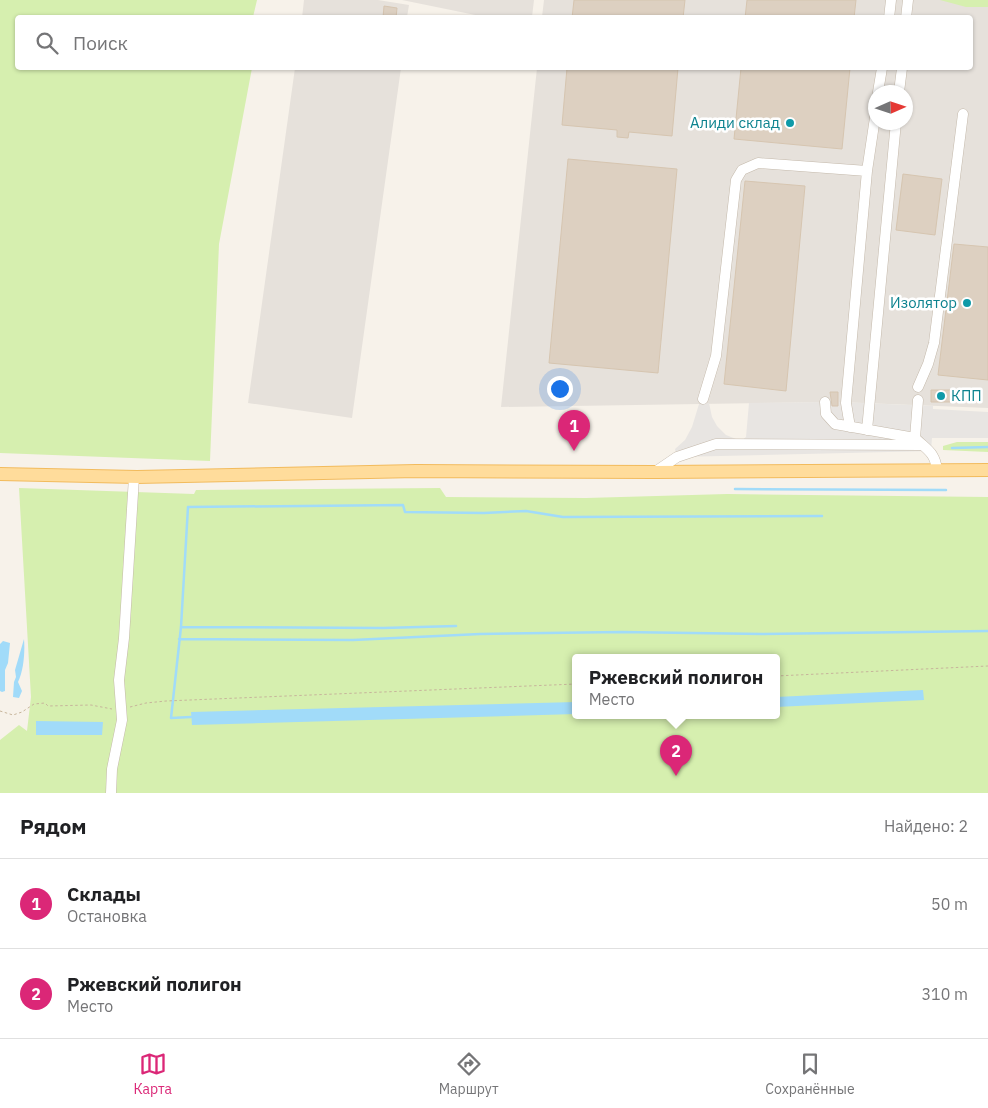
<!DOCTYPE html>
<html lang="ru">
<meta charset="utf-8">
<style>
:root{--surface:#fff;--page:#f2f2f2;--text:#202124;--muted:#757577;--line:#e0e0e0;--accent:#db2777}
body{margin:0;font-family:"IBM Plex Sans",sans-serif;background:var(--page);color:var(--text)}
.compass{position:absolute;left:868px;top:85px;width:45px;height:45px;border-radius:50%;background:var(--surface);box-shadow:0 1px 4px #0004;rotate:87deg}
.you{position:absolute;left:559px;top:388px;width:18px;height:18px;margin:-12px;border:4px solid #fff;border-radius:50%;background:#1a73e8;box-shadow:0 0 0 8px #1a73e833}
.badge{display:grid;place-items:center;width:32px;height:32px;border-radius:50%;background:var(--accent);color:#fff;font-size:16px;font-weight:700}
.pin{position:absolute;translate:-50% -41px;filter:drop-shadow(0 1px 2px #0008)}
.pin::after{content:'';position:absolute;top:26px;width:18px;height:15px;background:inherit;clip-path:polygon(0 0,100% 0,50% 100%)}
.popup{position:absolute;left:572px;top:654px;width:208px;height:65px;box-sizing:border-box;display:grid;place-content:center;border-radius:5px;background:var(--surface);filter:drop-shadow(0 1px 4px #0005);font-size:16px;white-space:nowrap;color:var(--muted)}
.popup b{font-size:19px;color:var(--text)}
.popup::after{content:'';position:absolute;left:50%;top:100%;margin-left:-10px;border:10px solid transparent;border-top-color:var(--surface)}
.list{margin:0;padding:0;list-style:none}
h2{display:flex;justify-content:space-between;align-items:center;height:65px;margin:0;padding:0 20px;font-size:21px}
h2 small{font-size:16px;font-weight:400;color:var(--muted)}
.list li{display:grid;grid-template-columns:32px 1fr auto;gap:15px;align-items:center;box-sizing:border-box;height:90px;padding:0 20px;border-top:1px solid var(--line)}
.list b{display:block;font-size:19px;white-space:nowrap}
.list p{margin:0;font-size:16px;white-space:nowrap;color:var(--muted)}
.list em{font-size:16px;font-style:normal;color:var(--muted)}
.icon{flex:none;width:28px;height:28px;fill:none;stroke:currentColor;stroke-width:2;stroke-linecap:round;stroke-linejoin:round}
.map{position:relative;flex:none;width:988px;height:793px;overflow:hidden}
.search{position:absolute;background:var(--surface);box-shadow:0 1px 4px #0004;left:15px;right:15px;top:15px;height:55px;display:flex;align-items:center;gap:12px;box-sizing:border-box;padding:0 18px;border-radius:5px;color:var(--muted);font-size:19px}
.sheet{height:245px;background:var(--surface)}
nav{display:flex;justify-content:space-around;align-items:center;box-sizing:border-box;height:70px;border-top:1px solid var(--line);background:var(--surface);font-size:14px;color:var(--muted)}
nav a{display:grid;justify-items:center;gap:2px}
nav .on{color:var(--accent)}
.map>svg:first-child{display:block}
.industrial{fill:#e6e1db;fill-rule:evenodd}
.green{fill:#d6efaf;fill-rule:evenodd}
.parking{fill:#e8e5e2}
.water{fill:#a1dbf9}
.lines{fill:none;stroke-linecap:round;stroke-linejoin:round}
.stream{stroke:#a1dbf9;stroke-width:2.5}
.building{fill:#ddd0c1;stroke:#d6c5b0}
.minor-casing{stroke:#c4b9ab;stroke-width:11}
.major-casing{stroke:#f2bb5d;stroke-width:14}
.path{stroke:#c7b59b;stroke-width:1;stroke-dasharray:2.5 2.5;stroke-linecap:butt}
.minor{stroke:#fff;stroke-width:10}
.major{stroke:#ffdc9b;stroke-width:12}
.culture-dot{fill:#0f9aa8;stroke:#fff;stroke-width:2}
.labels{text-anchor:middle;stroke-width:5;stroke-linejoin:round;paint-order:stroke}
.culture-label{font-size:15px;fill:#0d838f;stroke:#fff;text-anchor:end}
</style>
<div class="map">
<svg width="988" height="793" viewBox="0 0 988 793">
<rect width="100%" height="100%" fill="#f7f2ea"/>
<path class="industrial" d="M 304,0 L 378,0 L 409,5 L 407,17 L 302,18 Z
M 402,0 L 534,0 L 532,17 L 490,18 Z
M 544,0 L 988,0 L 988,408 L 838,402 L 838,392 L 830,402 L 501,407 L 537,68 L 970,68 L 970,18 L 542,17 ZM 876,92 L 906,92 L 906,122 L 876,122 Z
M 295,68 L 401,68 L 352,418 L 248,403 Z"/>
<path class="green" d="M 0,0 L 257,0 L 253,17 L 18,18 L 18,68 L 252,68 L 219,244 L 210,461 L 0,453 Z
M 940,0 L 988,0 L 988,7 L 966,7 Z
M 957,442 L 988,442 L 988,452 L 943,450 L 943,446 Z
M 19,488 L 194,494 L 196,490 L 440,488 L 446,497 L 586,498 L 727,494 L 988,497 L 988,793 L 0,793 L 0,740 L 19,725 L 27,731 L 31,697 ZM 576,657 L 776,657 L 776,715 L 576,715 ZM 36,721 L 102,734 L 37,735 Z"/>
<path class="parking" d="M 830,392 L 838,392 L 839,402 L 933,406 L 933,409 L 988,412 L 988,438 L 932,438 L 931,451 L 677,457 L 675,449 L 685,440 L 692,427 L 699,404 L 709,403 L 712,417 L 717,426 L 726,435 L 741,441 L 746,437 L 749,403 L 830,402 Z"/>
<path class="water" d="M 24,639 C 25,651 24,670 18,682 L 22,691 L 19,698 L 13,697 L 14,682 L 16,677 L 15,670 Z
M 3,641 L 10,643 L 8,663 L 5,670 L 5,691 L 2,692 L 0,691 L 0,644 Z
M 923,690 L 924,700 L 776,707 L 776,697 Z
M 576,702 L 576,714 L 192,725 L 191,712 Z
M 36,721 L 103,722 L 102,735 L 36,735 Z"/>
<g class="lines">
<path class="stream" d="M 952,448 L 988,447
M 735,489 L 946,490
M 181,627 L 383,628 L 456,626
M 179,639 L 353,640 L 480,634 L 621,632 L 763,634 L 988,631
M 191,717 L 171,718 L 181,627 L 188,507 L 403,505 L 405,512 L 484,513 L 526,511 L 563,517 L 822,516"/>
</g>
<path class="building" d="M 574,0 L 685,0 L 683,18 L 572,18 Z
M 747,0 L 856,0 L 854,18 L 745,18 Z
M 384,6 L 397,8 L 396,18 L 383,18 Z
M 567,68 L 678,68 L 672,136 L 629,132 L 628,138 L 617,137 L 617,130 L 562,125 Z
M 741,68 L 850,68 L 842,149 L 734,139 Z
M 568,159 L 677,169 L 658,373 L 549,363 Z
M 903,174 L 942,179 L 935,235 L 896,230 Z
M 745,181 L 805,186 L 786,391 L 724,384 Z
M 954,244 L 988,247 L 988,380 L 938,375 Z
M 931,390 L 952,390 L 952,402 L 931,402 Z
M 830,392 L 838,392 L 838,406 L 832,406 Z"/>
<g class="lines">
<g class="minor-casing">
<path id="minor" d="M 889,18 L 891,0
M 906,18 L 908,0
M 878,92 L 882,68
M 899,92 L 902,68
M 918,387 L 928,364 L 934,343 L 963,114
M 703,399 L 716,356 L 736,180 L 742,170 L 758,163 L 867,171
M 918,400 L 915,438 C 927,450 935,452 937,470
M 825,402 L 826,414 L 835,424 L 915,438
M 850,427 L 846,403 L 867,171 L 876,111
M 867,430 L 896,122
M 655,472 L 677,457 L 716,444 L 922,445
M 111,793 L 112,769 L 122,720 L 119,680 L 124,638 L 134,477"/>
</g>
<g class="major-casing">
<path id="major" d="M 0,474 L 137,477 L 416,471 L 655,472 L 988,470"/>
</g>
<path class="path" d="M 776,676 L 988,666
M 130,707 L 146,703 L 166,701 L 576,684
M 0,711 L 13,715 L 22,712 L 34,704 L 45,703 L 48,706 L 91,705 L 112,709"/>
<use href="#minor" class="minor"/>
<use href="#major" class="major"/>
</g>
<g class="culture-dot">
<circle cx="790" cy="123" r="5"/>
<circle cx="967" cy="303" r="5"/>
<circle cx="941" cy="396" r="5"/>
</g>
<g class="labels">
<g class="culture-label">
<text x="780" y="128">Алиди склад</text>
<text x="957" y="308">Изолятор</text>
<text x="951" y="401" text-anchor="start">КПП</text>
</g>
</g>
</svg>
<svg class="compass" viewBox="-18 -18 36 36"><path d="M0-13l5 13h-10z" fill="#e53935"/><path d="M0 13l5-13h-10z" fill="#757577"/></svg>
<div class="you"></div>
<div class="pin badge" style="left:574px;top:451px">1</div>
<div class="pin badge" style="left:676px;top:776px">2</div>
<div class="popup"><b>Ржевский полигон</b>Место</div>
<div class="search"><svg class="icon" aria-label="search" viewBox="0 0 24 24"><circle cx="10" cy="10" r="6"/><path d="M15 15l6 6"/></svg>Поиск</div>
</div>
<section class="sheet">
<h2>Рядом<small>Найдено: 2</small></h2>
<ul class="list">
<li><span class="badge">1</span><div><b>Склады</b><p>Остановка</p></div><em>50 m</em></li>
<li><span class="badge">2</span><div><b>Ржевский полигон</b><p>Место</p></div><em>310 m</em></li>
</ul>
</section>
<nav>
<a class="on"><svg class="icon" aria-label="map" viewBox="0 0 24 24"><path d="M3 6l6-2 6 2 6-2v14l-6 2-6-2-6 2zM9 4v14M15 6v14"/></svg>Карта</a>
<a><svg class="icon" aria-label="directions" viewBox="0 0 24 24"><path d="M12 3l9 9-9 9-9-9zM9 14v-3h6M13 9l2 2-2 2"/></svg>Маршрут</a>
<a><svg class="icon" aria-label="saved" viewBox="0 0 24 24"><path d="M7 4h10v16l-5-4-5 4z"/></svg>Сохранённые</a>
</nav>
